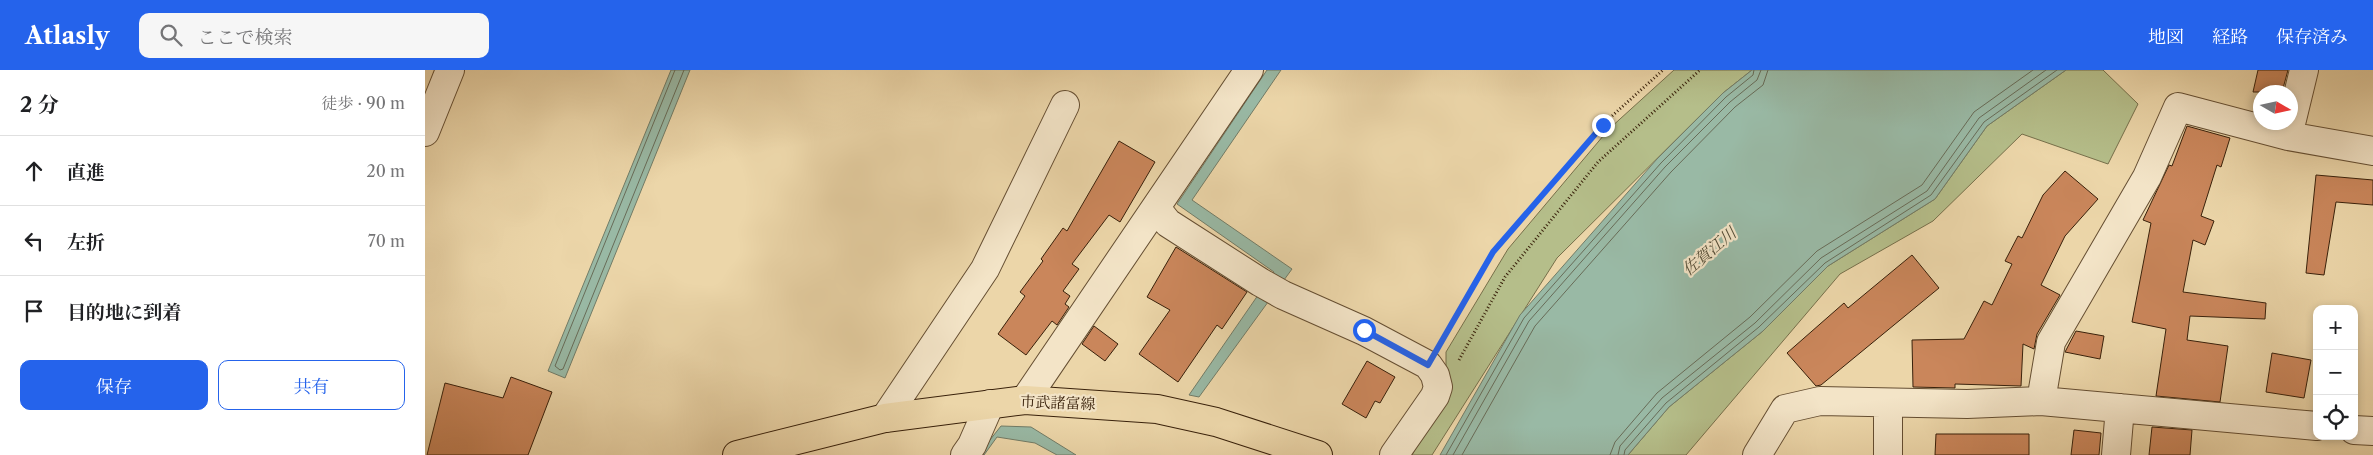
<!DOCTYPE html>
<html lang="ja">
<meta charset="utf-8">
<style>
:root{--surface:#fff;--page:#f6f6f6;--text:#202124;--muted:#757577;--line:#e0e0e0;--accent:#2563eb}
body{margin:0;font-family:"Libre Caslon Text","Noto Serif JP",serif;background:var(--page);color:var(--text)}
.controls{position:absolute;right:15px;bottom:15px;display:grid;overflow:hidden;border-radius:10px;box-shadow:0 2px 8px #0003}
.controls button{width:45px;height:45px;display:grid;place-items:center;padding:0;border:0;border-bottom:1px solid var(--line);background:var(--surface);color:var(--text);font:25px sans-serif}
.compass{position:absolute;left:1828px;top:15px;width:45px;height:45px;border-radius:50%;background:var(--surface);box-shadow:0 2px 8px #0003;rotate:99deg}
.stop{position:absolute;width:15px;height:15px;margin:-11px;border:4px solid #2563eb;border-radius:50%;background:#fff}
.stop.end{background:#2563eb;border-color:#fff;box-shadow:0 1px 5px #0008}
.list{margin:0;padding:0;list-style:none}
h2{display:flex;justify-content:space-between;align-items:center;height:65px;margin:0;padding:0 20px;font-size:21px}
h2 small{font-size:16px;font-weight:400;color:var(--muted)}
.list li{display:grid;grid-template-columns:32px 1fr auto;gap:15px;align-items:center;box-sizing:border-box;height:70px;padding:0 20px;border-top:1px solid var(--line)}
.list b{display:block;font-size:19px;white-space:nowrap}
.list em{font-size:16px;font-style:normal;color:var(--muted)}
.actions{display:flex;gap:10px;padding:15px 20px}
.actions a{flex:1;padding:11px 0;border:1px solid var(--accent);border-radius:10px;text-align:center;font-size:18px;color:var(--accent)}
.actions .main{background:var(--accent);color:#fff}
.icon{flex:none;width:28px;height:28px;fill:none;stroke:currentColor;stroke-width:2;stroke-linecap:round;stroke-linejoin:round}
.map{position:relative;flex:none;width:1948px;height:385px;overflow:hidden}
header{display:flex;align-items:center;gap:30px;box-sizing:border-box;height:70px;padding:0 25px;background:var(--accent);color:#fff}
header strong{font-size:24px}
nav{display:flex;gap:28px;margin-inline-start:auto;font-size:18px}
.search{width:350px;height:45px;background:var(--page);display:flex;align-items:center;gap:12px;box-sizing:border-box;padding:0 18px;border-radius:10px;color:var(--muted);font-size:19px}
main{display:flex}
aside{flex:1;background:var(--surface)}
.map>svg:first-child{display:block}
.green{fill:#b5be8a;stroke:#766f4a}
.water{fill:#99b9a5;stroke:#727c67}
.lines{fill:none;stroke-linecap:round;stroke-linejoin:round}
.shore{stroke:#686c58;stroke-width:1}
.building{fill:#ca865b;stroke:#38200a}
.minor-casing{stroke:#654e32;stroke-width:30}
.major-casing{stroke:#38200a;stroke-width:30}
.path{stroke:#38200a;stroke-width:3;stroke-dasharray:1 2.5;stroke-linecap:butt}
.minor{stroke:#f3e4c7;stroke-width:28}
.major{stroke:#ecd6a9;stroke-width:28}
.route{stroke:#2563eb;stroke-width:6}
.labels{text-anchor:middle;stroke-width:4.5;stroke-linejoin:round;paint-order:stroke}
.street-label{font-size:15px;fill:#38200a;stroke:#f3e4c7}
.water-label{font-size:16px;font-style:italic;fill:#554e38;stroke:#f3e4c7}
</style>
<header>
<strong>Atlasly</strong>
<div class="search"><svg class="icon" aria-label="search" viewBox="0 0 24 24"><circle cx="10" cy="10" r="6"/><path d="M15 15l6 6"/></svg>ここで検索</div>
<nav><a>地図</a><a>経路</a><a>保存済み</a></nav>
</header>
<main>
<aside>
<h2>2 分<small>徒歩 · 90 m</small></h2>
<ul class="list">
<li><svg class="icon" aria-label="ahead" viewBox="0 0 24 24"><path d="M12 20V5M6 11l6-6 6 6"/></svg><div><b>直進</b></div><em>20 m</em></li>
<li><svg class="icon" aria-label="left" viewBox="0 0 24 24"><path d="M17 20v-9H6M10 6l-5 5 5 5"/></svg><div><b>左折</b></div><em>70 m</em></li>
<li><svg class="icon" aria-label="arrive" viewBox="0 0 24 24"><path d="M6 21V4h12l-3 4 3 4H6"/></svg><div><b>目的地に到着</b></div></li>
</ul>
<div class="actions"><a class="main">保存</a><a>共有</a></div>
</aside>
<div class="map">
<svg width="1948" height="385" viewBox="0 0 1948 385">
<rect width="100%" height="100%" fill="#ecd6a9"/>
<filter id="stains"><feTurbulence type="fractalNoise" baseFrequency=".004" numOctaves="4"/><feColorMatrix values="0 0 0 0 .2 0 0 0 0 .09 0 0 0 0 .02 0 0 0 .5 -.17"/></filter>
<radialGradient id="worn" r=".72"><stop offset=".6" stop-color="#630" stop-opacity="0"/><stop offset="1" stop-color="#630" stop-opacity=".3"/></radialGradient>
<path class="green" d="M 1249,0 L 1327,0 L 1298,23 L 1132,188 L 1007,385 L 987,385 L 1021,321 L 1021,282 L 1083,179 L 1184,59 Z
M 1641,0 L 1678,0 L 1713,34 L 1683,94 L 1597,64 L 1508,151 L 1415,204 L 1261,385 L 1203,385 L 1244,337 L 1338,261 L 1403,196 L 1510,129 L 1562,56 Z"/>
<path class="water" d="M 246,0 L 265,0 L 140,308 L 123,301 Z
M 842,0 L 856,0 L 767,130 L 867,199 L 774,327 L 764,325 L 849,202 L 752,134 Z
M 1327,0 L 1641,0 L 1562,56 L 1510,129 L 1403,196 L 1338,261 L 1244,337 L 1203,385 L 1015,385 L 1095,245 L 1232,89 L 1298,23 Z
M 576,356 L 606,357 L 651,385 L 632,385 L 610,373 L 572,367 L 559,385 L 553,385 Z"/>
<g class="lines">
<path class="shore" d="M 250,0 L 130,296 L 135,300 L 138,299 L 259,0
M 1021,385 L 1099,248 L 1236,93 L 1301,27 L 1328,5 L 1329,0
M 1028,385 L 1104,251 L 1240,97 L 1305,32 L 1332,10 L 1336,0
M 1037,385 L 1110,256 L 1246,102 L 1310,37 L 1338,15 L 1343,0
M 1185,385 L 1190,372 L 1232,323 L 1325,247 L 1392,181 L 1497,115 L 1549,42 L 1608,0
M 1193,385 L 1195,376 L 1237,328 L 1330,253 L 1396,188 L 1502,121 L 1554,48 L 1621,0
M 1199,385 L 1200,380 L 1241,333 L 1334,257 L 1400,193 L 1506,125 L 1559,52 L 1632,0"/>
</g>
<path class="building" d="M 1833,0 L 1863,0 L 1857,22 L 1828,22 Z
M 1762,56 L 1805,68 L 1796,97 L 1792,95 L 1776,146 L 1789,151 L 1780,175 L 1768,170 L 1758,222 L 1841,233 L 1840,249 L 1765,246 L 1762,270 L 1803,276 L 1795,332 L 1731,326 L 1741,259 L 1707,252 L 1726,153 L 1718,150 L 1744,95 L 1747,96 Z
M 694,71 L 730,92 L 695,152 L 684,145 L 647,194 L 654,199 L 638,221 L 645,226 L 640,234 L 644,237 L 632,255 L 627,251 L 601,285 L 573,264 L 600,226 L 595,222 L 618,191 L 616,189 L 638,158 L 642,161 Z
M 1640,101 L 1673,129 L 1640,166 L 1616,215 L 1635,225 L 1612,264 L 1609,279 L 1598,274 L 1596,316 L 1530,314 L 1530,318 L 1488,317 L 1487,270 L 1539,269 L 1559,231 L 1567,235 L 1587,194 L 1580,191 L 1593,166 L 1597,168 L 1618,125 Z
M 1891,105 L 1948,110 L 1948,135 L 1911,132 L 1899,205 L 1881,203 Z
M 751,177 L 822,222 L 797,259 L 792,255 L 753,312 L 714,284 L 745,240 L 722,227 Z
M 1487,185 L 1514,218 L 1396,315 L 1391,316 L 1362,283 L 1419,233 L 1423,238 Z
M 669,256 L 693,274 L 680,291 L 657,274 Z
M 1651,261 L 1679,266 L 1675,289 L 1640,282 Z
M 1847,283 L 1886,290 L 1879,328 L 1841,322 Z
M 942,291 L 970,307 L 955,333 L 950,331 L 941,348 L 917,334 Z
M 86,307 L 127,322 L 103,385 L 2,385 L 20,313 L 78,328 Z
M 1727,357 L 1767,360 L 1765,385 L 1724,385 Z
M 1649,360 L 1676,363 L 1674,385 L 1646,385 Z
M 1511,364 L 1604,364 L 1604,385 L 1510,385 Z"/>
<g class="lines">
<g class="minor-casing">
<path id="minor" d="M 0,62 L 25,0
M 1863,66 L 1879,0
M 731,138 L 743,153 L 835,212 L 858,225 L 939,261 L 1003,295 L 1010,305 L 1013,317 L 1010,326 L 969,385
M 600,330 L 824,0
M 1616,331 L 1626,272 L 1722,107 L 1753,37 L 1863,66 L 1948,81
M 1463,333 L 1463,385
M 460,348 L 560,199 L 640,35
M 1929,360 L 1948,361
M 540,385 L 547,375 L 565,334
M 1332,385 L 1360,339 L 1395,331 L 1542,334 L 1616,331 L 1892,356
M 1691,385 L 1695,338"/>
</g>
<g class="major-casing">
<path id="major" d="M 312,385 L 460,348 L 600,330 L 732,339 L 791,352 L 893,385"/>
</g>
<path class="path" d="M 1017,271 L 1068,182 L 1177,55 L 1238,0
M 1034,290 L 1080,207 L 1173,92 L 1275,0"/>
<use href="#minor" class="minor"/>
<use href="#major" class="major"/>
</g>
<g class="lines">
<path class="route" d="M 939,260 L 1003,295 L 1068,182 L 1178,55"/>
</g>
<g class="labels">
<g class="street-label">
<text transform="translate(633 333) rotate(2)" y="5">市武諸富線</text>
</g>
<g class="water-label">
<text transform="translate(1284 181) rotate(-40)" y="6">佐賀江川</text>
</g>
</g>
<rect width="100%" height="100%" filter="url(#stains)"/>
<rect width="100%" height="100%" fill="url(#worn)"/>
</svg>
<div class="controls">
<button>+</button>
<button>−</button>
<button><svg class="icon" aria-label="locate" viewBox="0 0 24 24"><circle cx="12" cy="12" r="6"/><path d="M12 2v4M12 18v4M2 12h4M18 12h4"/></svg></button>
</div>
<svg class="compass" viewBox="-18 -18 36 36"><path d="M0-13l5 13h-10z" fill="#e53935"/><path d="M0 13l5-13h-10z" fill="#757577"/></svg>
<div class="stop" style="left:939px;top:260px"></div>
<div class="stop end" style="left:1178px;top:55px"></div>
</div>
</main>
